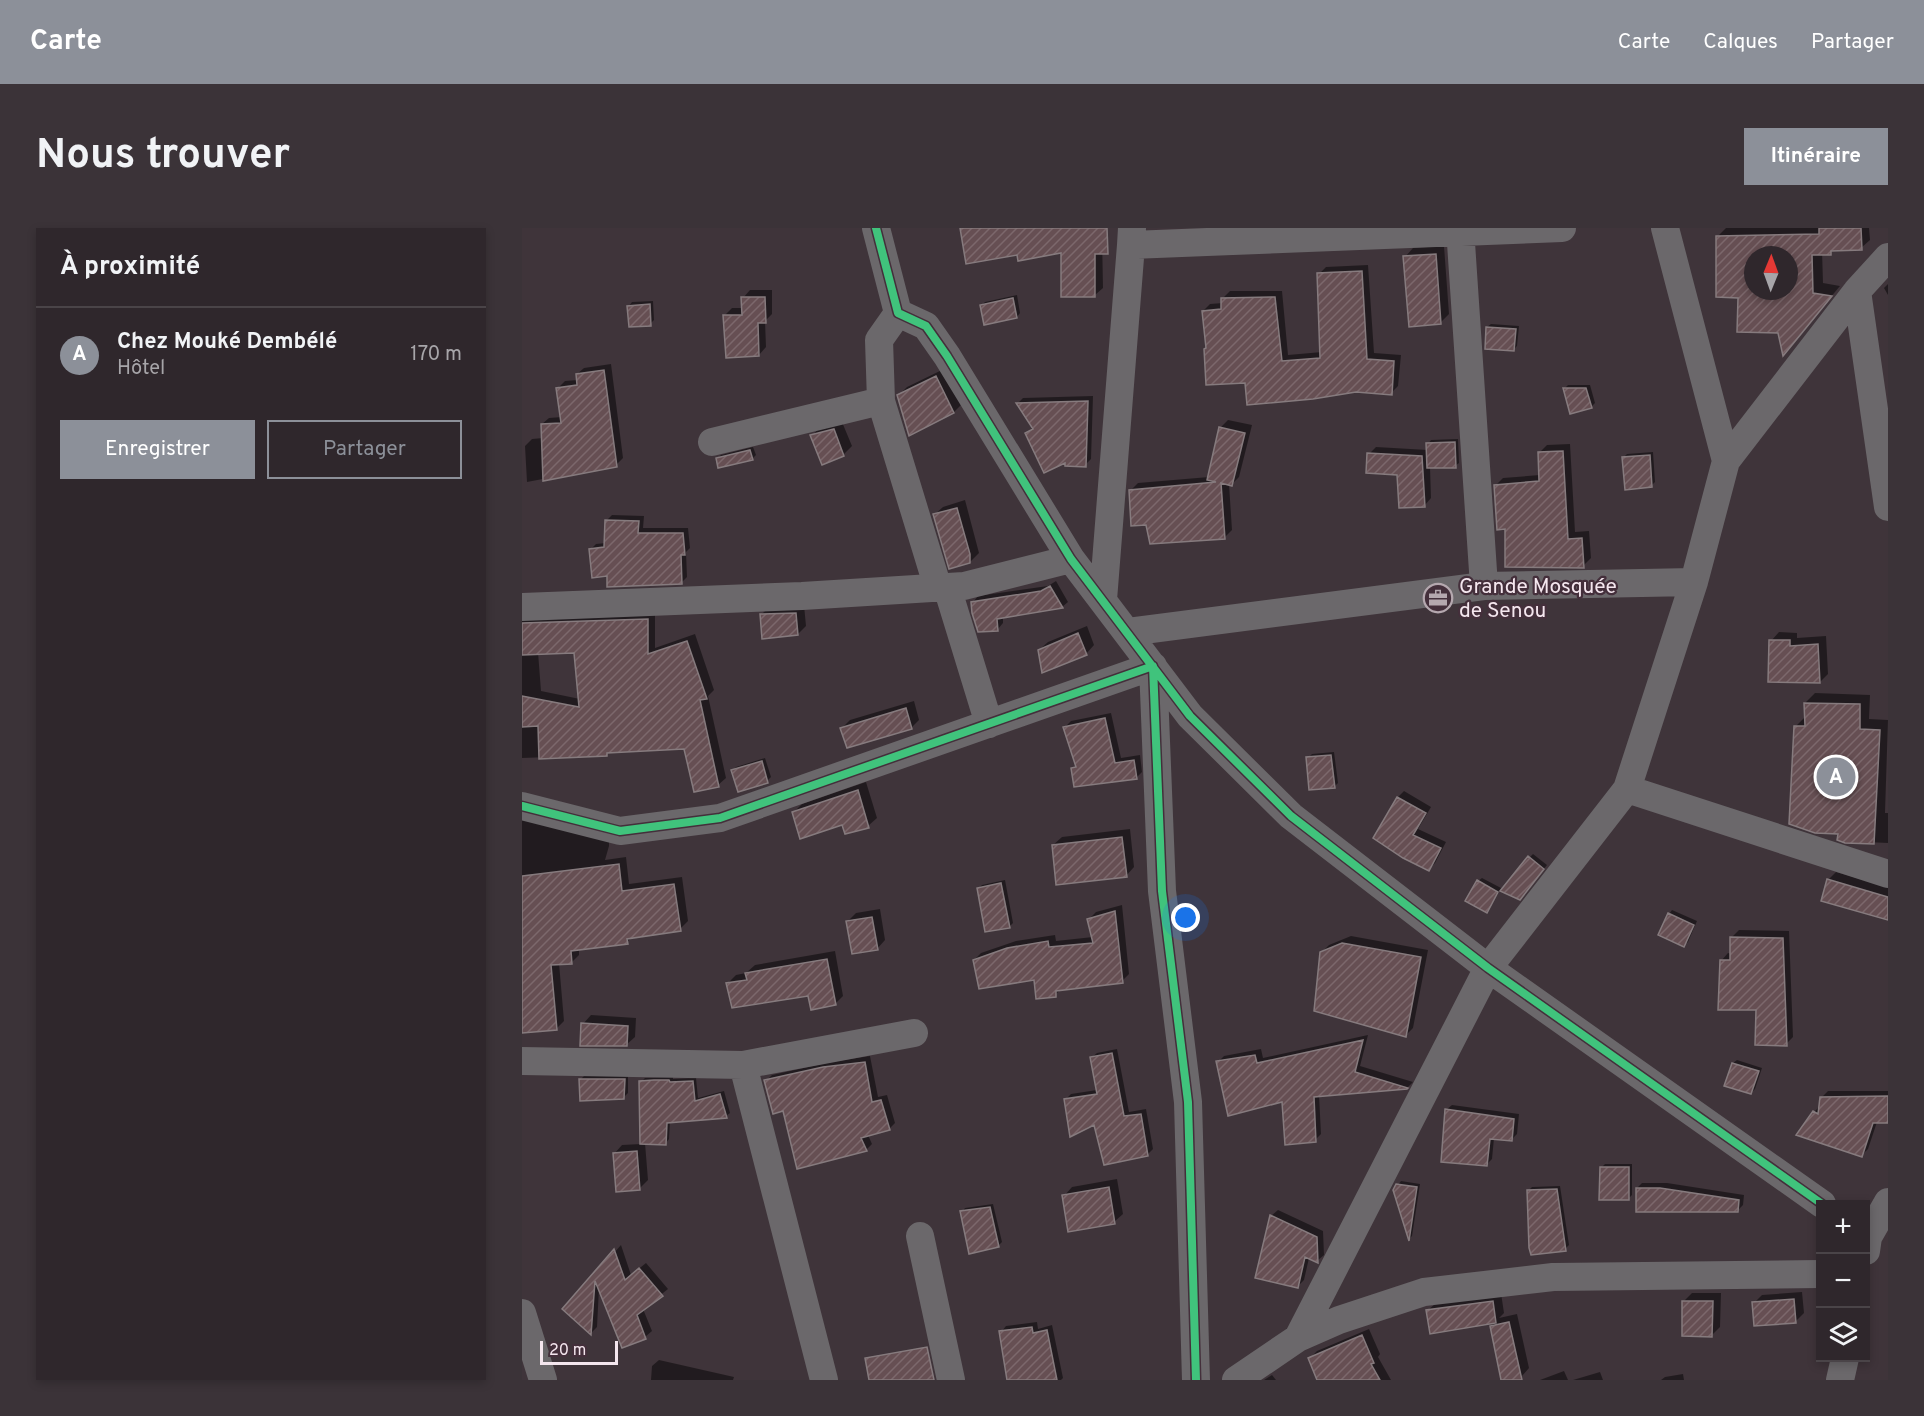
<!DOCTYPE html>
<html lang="fr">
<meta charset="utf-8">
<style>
:root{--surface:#2f272c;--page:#3b3338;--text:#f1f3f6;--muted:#a7a5a9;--line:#4a4448;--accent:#8c9099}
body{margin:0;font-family:Overpass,sans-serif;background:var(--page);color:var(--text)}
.controls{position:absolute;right:18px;bottom:18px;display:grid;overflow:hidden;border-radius:0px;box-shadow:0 3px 9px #0003}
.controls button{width:54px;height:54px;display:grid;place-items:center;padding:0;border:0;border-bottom:2px solid var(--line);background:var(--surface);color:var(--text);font:30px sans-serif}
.compass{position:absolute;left:1222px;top:18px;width:54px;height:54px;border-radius:50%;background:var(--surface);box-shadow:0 3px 9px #0003;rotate:1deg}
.scale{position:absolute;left:18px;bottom:15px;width:78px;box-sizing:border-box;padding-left:6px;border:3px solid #f4e6ee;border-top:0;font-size:16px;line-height:21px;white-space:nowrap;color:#f4e6ee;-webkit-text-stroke:4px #442f3b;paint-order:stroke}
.you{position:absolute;left:664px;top:690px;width:21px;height:21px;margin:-15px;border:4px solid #fff;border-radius:50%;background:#1a73e8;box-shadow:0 0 0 9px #1a73e833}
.badge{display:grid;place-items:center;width:39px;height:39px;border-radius:50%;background:var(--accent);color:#fff;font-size:20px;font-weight:700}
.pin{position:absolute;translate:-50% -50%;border:3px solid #fff;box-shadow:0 2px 6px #0006}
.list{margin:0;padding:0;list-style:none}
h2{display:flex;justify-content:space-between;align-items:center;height:78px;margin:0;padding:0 24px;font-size:26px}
h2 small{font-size:20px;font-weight:400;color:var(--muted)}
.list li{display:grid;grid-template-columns:39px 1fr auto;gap:18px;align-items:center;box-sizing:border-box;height:96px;padding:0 24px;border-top:2px solid var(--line)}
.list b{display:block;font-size:22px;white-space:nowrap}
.list p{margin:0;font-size:20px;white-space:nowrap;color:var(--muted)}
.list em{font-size:20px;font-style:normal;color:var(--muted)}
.actions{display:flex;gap:12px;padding:18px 24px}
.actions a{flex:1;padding:14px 0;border:2px solid var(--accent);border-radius:0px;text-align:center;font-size:21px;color:var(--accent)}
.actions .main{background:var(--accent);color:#fff}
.icon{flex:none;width:33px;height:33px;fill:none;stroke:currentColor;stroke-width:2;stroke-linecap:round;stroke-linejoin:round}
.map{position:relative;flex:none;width:1366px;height:1152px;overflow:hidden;border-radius:0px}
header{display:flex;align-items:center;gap:36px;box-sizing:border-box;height:84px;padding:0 30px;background:var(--accent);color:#fff}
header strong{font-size:28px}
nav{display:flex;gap:33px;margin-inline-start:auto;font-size:21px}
.intro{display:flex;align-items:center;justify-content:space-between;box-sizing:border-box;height:144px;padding:0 36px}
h1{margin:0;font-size:42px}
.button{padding:15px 27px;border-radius:0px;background:var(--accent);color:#fff;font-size:21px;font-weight:700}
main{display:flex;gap:36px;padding:0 36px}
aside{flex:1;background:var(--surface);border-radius:0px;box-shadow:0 3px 9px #0003}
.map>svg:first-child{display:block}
.shadow{fill:#0007;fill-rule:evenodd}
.building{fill:url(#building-hatch);stroke:#867b7e;stroke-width:1.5;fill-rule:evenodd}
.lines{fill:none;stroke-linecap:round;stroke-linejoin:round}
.minor{stroke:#6b686b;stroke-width:28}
.cycleway-casing{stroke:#442f3b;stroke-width:11}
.cycleway{stroke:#40c37c;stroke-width:8}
.labels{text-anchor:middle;stroke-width:4.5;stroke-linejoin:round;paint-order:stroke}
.poi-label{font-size:21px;fill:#f4e6ee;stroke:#442f3b;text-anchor:start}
</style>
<header>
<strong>Carte</strong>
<nav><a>Carte</a><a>Calques</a><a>Partager</a></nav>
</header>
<div class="intro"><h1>Nous trouver</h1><a class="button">Itinéraire</a></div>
<main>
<aside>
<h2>À proximité<small></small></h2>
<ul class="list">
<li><span class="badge">A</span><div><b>Chez Mouké Dembélé</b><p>Hôtel</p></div><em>170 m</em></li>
</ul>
<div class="actions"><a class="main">Enregistrer</a><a>Partager</a></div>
</aside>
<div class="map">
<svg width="1366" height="1152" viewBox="0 0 1366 1152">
<defs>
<pattern id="building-hatch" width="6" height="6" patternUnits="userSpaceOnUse" patternTransform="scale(1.5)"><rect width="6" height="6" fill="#664f53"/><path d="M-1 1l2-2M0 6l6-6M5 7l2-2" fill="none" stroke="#7c686c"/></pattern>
</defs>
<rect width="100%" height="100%" fill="#3f343a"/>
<path class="shadow" d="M 488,0 L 552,0 L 580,8 L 581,60 L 573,67 L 541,23 Z
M 1204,0 L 1347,0 L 1348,12 L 1339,20 L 1300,22 L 1301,55 L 1318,58 L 1262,125 L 1257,104 L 1218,68 L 1196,8 ZM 1231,27 L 1267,27 L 1267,63 L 1231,63 Z
M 922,18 L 927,86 L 918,95 L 883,29 L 891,20 Z
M 846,37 L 852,125 L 879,127 L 876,158 L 869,165 L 724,153 L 686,119 L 681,83 L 688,76 L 701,75 L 701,70 L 708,63 L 760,63 L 766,127 L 800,124 L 797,46 L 804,39 Z
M 1366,56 L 1366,67 L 1362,60 Z
M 228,62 L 250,62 L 250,86 L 243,93 L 244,119 L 237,127 L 203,87 L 210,80 L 221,80 L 221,70 Z
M 495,67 L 498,85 L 495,89 L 459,78 L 463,74 Z
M 131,73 L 132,92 L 128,96 L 107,78 L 110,74 Z
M 969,96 L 997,98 L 995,118 L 992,121 L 965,99 Z
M 89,136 L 101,230 L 94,237 L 5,254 L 3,218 L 10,211 L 21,210 L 20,196 L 27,190 L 40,189 L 36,160 L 43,153 L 56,152 L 55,146 L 62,140 Z
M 422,141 L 440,176 L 432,184 L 388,206 L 377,167 L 385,159 Z
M 1046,157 L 1068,157 L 1073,175 L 1069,179 L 1042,161 Z
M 571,168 L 569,231 L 563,237 L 545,233 L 505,205 L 511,199 L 496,175 L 501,170 Z
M 706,192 L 730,197 L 717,249 L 710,256 L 707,256 L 710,302 L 702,310 L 626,296 L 608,263 L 616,255 L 687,249 L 699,199 Z
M 320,194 L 330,218 L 321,227 L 290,208 L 298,199 Z
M 936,211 L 937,235 L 933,238 L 908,239 L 909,270 L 903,277 L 876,246 L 847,226 L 854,219 L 906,222 L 906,216 L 909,212 Z
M 1048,216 L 1053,304 L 1067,303 L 1069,330 L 1061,338 L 984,299 L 973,258 L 981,250 L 1018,247 L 1017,225 L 1025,217 Z
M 231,219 L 234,227 L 230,231 L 196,230 L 199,227 Z
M 1131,224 L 1133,254 L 1129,258 L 1101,230 L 1105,226 Z
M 443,272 L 457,325 L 449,333 L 428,339 L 412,287 L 421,279 Z
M 90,287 L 122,288 L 121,300 L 166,300 L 168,320 L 164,324 L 165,349 L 159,355 L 87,346 L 68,322 L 74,316 L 84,315 L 84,293 Z
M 534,353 L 546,374 L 540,379 L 481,389 L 481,395 L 476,401 L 451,374 L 456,368 L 526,358 Z
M 282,377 L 284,398 L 276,406 L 239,387 L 248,378 Z
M 133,384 L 133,420 L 173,406 L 192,462 L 186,468 L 204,550 L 196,557 L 164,519 L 88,523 L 84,527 L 0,530 L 0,388 ZM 53,423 L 58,471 L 19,463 L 16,424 Z
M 565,398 L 572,417 L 564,426 L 517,422 L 526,414 Z
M 1257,404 L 1275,405 L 1275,410 L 1304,408 L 1306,446 L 1298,454 L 1249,413 Z
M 1293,465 L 1348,467 L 1347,491 L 1366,492 L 1363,585 L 1366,585 L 1366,615 L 1323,613 L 1317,605 L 1274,498 L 1284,488 L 1283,475 Z
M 392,473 L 397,492 L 389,500 L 320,500 L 328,492 Z
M 589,485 L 599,530 L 618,527 L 620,544 L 614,550 L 551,541 L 555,537 L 543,499 L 549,493 Z
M 812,524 L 816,555 L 812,559 L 786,530 L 790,526 Z
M 243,530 L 249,549 L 245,553 L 211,543 L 214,539 Z
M 344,554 L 355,590 L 346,598 L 272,584 L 280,576 Z
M 882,563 L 909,579 L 896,601 L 924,614 L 913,635 L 907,641 L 853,609 L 876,569 Z
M 0,586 L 87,610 L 87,618 L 83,632 L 104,629 L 107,656 L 160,649 L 166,693 L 158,701 L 111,708 L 105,714 L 57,721 L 57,727 L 49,735 L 37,735 L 42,793 L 35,800 L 0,804 Z
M 608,601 L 612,639 L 604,648 L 531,617 L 540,609 Z
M 1011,626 L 1025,637 L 1002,666 L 1008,629 Z
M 1314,644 L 1366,659 L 1366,690 L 1301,672 L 1306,652 Z
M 960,650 L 979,660 L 968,679 L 956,653 Z
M 483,652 L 491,695 L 487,699 L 456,661 L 460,657 Z
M 600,677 L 607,746 L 600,753 L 540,760 L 533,767 L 513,750 L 452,732 L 459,725 L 494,713 L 533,707 L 534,713 L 571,709 L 567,691 L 574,684 Z
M 358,681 L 363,712 L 355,721 L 326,693 L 334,685 Z
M 1150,682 L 1175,693 L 1166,714 L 1162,717 L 1147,686 Z
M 1217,702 L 1267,703 L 1271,809 L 1264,816 L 1199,733 L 1206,725 L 1210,726 L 1210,709 Z
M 829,708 L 906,722 L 891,800 L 884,807 L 799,725 L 807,717 Z
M 313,723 L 321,768 L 313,776 L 287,767 L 206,755 L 214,747 L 224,745 L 233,737 Z
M 69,787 L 114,790 L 113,809 L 104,817 L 61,796 Z
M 846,807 L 838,838 L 891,854 L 885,860 L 797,867 L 799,906 L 793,912 L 761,872 L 696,834 L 702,828 L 739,821 L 741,830 Z
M 595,821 L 607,884 L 624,881 L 631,921 L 626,926 L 573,895 L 544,871 L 549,866 L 575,862 L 569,830 L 575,825 Z
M 348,828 L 356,869 L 365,867 L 373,895 L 367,901 L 346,907 L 350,916 L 344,922 L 262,881 L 244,853 L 250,847 L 309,834 Z
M 1215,832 L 1240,840 L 1233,861 L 1229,865 L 1211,835 Z
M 63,847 L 106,848 L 106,865 L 102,869 L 59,851 Z
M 151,849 L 151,851 L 174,850 L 176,870 L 202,863 L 208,885 L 204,888 L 148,893 L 147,911 L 144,915 L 123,915 L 126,952 L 118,960 L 92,926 L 100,917 L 119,916 L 119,854 L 123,850 Z
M 1306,863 L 1366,863 L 1366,894 L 1355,894 L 1346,921 L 1340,927 L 1292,884 L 1298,878 L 1300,869 Z
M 930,877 L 997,886 L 995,906 L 990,911 L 972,910 L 970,931 L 964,937 L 924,882 Z
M 1083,936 L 1110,936 L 1110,967 L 1106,971 L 1079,940 Z
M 595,951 L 601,986 L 592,994 L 542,968 L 550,959 Z
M 879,953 L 898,956 L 890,1008 L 888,1010 L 872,962 Z
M 1120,955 L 1145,955 L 1222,967 L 1221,977 L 1215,983 L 1115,960 Z
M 1038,958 L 1047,1017 L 1043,1021 L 1006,963 L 1010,959 Z
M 471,976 L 480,1014 L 476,1018 L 440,984 L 443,980 Z
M 756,982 L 801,1003 L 802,1027 L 795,1033 L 787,1030 L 782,1052 L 776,1058 L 749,988 Z
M 99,1017 L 109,1047 L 124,1035 L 146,1061 L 121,1081 L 130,1103 L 123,1109 L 101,1118 L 77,1060 L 75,1099 L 69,1105 L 42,1081 Z
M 1280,1064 L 1282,1085 L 1274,1093 L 1232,1075 L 1240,1067 Z
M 979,1065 L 982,1085 L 977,1090 L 995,1086 L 1007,1140 L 999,1149 L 983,1152 L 981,1152 L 969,1098 L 974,1093 L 909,1104 L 905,1083 L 914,1075 Z
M 1170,1065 L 1199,1065 L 1198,1099 L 1190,1107 L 1161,1074 Z
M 515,1094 L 516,1101 L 530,1097 L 541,1150 L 539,1152 L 487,1152 L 479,1104 L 484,1098 Z
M 847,1101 L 858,1126 L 856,1129 L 869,1152 L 797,1152 L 788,1130 L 795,1123 Z
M 137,1132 L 212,1149 L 211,1152 L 129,1152 L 130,1138 Z
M 1042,1143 L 1046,1152 L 1018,1152 Z
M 1078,1144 L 1081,1152 L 1051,1152 Z
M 1161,1146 L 1162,1152 L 1139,1152 L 1143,1149 Z
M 750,1147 L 754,1152 L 742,1152 Z"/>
<path class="building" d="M 438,0 L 585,0 L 586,26 L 573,26 L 573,69 L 539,69 L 539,25 L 496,33 L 495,27 L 444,36 Z
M 1297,0 L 1339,0 L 1340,22 L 1309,23 L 1309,27 L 1290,27 L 1291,65 L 1310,68 L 1261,128 L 1256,105 L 1215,104 L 1216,70 L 1194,69 L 1194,8 L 1297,6 ZM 1231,27 L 1267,27 L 1267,63 L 1231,63 Z
M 914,26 L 919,96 L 887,99 L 881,28 Z
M 840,43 L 845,131 L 872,133 L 870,167 L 834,164 L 791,171 L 725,177 L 723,155 L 684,157 L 682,121 L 684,120 L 680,83 L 699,81 L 699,70 L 753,69 L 760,133 L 798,130 L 795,45 Z
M 219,69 L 243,69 L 244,95 L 236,95 L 237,128 L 204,130 L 201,87 L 220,87 Z
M 491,70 L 495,90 L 462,97 L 458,77 Z
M 128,76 L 129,98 L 107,99 L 105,78 Z
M 964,99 L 994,101 L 992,123 L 963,121 Z
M 82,142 L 95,239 L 21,253 L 19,196 L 39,195 L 34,160 L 55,157 L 54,146 Z
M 414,148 L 432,185 L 387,208 L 375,167 Z
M 1041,160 L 1064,160 L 1070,180 L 1048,186 Z
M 566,173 L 564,239 L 543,238 L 543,235 L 522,245 L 503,205 L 511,201 L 494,175 Z
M 697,199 L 723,205 L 710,258 L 699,255 L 703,311 L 628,316 L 624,297 L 609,298 L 607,262 L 694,254 L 685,252 Z
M 312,201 L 322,228 L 300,237 L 288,207 Z
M 933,214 L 934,240 L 905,240 L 904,215 Z
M 228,222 L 231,232 L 196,240 L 194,230 Z
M 1041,223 L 1046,311 L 1060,310 L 1062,340 L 983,339 L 983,301 L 975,302 L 972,257 L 1017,253 L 1016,224 Z
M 845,225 L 900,228 L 903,279 L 877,280 L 875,247 L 844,245 Z
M 1128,227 L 1130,259 L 1103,262 L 1100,229 Z
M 435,280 L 448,326 L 448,335 L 427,341 L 411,286 Z
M 83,292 L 117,293 L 116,305 L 161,305 L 163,327 L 159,327 L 160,356 L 85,359 L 85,348 L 70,350 L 67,321 L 82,319 Z
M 528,358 L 541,380 L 475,391 L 476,403 L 456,404 L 450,385 L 449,374 L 519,363 Z
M 274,385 L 276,407 L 240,411 L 238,386 Z
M 126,391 L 126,426 L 165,413 L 185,471 L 178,472 L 197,559 L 172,564 L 162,521 L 85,525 L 85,528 L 17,531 L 16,498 L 0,499 L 0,468 L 57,479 L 52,425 L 0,427 L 0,395 Z
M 556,405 L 565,427 L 520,445 L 516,422 Z
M 1247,412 L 1268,412 L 1268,418 L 1296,416 L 1298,455 L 1246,454 Z
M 1282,475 L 1338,476 L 1338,501 L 1358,502 L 1352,616 L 1323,615 L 1315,612 L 1316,606 L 1293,605 L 1267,596 L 1272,498 L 1283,498 Z
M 384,480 L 390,501 L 325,520 L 318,500 Z
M 583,490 L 593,535 L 612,532 L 615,551 L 552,559 L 549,540 L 554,539 L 541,499 Z
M 809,527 L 813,560 L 787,562 L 784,529 Z
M 240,533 L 246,555 L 216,564 L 209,542 Z
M 336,562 L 347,600 L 323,606 L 320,597 L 278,611 L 270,584 Z
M 875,569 L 904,585 L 891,607 L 919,620 L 907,643 L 881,630 L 851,610 Z
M 600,609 L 605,649 L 534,657 L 530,617 Z
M 1006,628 L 1022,641 L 998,672 L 978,663 Z
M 97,636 L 100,663 L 152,656 L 159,703 L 105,711 L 106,716 L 49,723 L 50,736 L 29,737 L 35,802 L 0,805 L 0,648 Z
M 1305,651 L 1366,669 L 1366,692 L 1299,673 Z
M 955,652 L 976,664 L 965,685 L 943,673 Z
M 479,655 L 488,700 L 463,704 L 455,660 Z
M 593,683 L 601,755 L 534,763 L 534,769 L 514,771 L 512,752 L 457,761 L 451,732 L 485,720 L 526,713 L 527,719 L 571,715 L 565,691 Z
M 1146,685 L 1172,697 L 1162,719 L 1136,707 Z
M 350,689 L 356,722 L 330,726 L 324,693 Z
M 1208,709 L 1261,710 L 1265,818 L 1233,817 L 1234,782 L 1196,782 L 1198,732 L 1208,732 Z
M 820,715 L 899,729 L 884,809 L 792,783 L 798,724 Z
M 305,731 L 314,777 L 289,782 L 286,768 L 210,780 L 204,755 L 225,752 L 223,745 Z
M 59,795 L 106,798 L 105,818 L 58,818 Z
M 841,812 L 833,844 L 886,860 L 885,861 L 792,869 L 794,914 L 763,917 L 760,874 L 706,888 L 694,833 L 733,827 L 735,835 Z
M 590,825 L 602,888 L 619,886 L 626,928 L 582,937 L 572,897 L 548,909 L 542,871 L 575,866 L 568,829 Z
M 343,834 L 350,874 L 359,872 L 368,902 L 339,910 L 345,923 L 275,941 L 261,883 L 251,886 L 242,852 L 301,839 Z
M 1210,835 L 1237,843 L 1229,866 L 1202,858 Z
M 57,851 L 103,851 L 102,871 L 58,873 Z
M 132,852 L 147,852 L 148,854 L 171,853 L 173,873 L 198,866 L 205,890 L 145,895 L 144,917 L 118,916 L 117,853 Z
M 1366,868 L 1366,895 L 1351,895 L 1340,929 L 1274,907 L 1291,883 L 1296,886 L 1298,869 Z
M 923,881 L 992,891 L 990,913 L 968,911 L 965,938 L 919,934 Z
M 115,923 L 118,962 L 94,964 L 91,925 Z
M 1078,939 L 1107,939 L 1107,972 L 1077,972 Z
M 874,956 L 895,959 L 887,1013 L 871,962 Z
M 587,959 L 593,996 L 546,1004 L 540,967 Z
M 1114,960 L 1138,960 L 1217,972 L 1216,984 L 1114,984 Z
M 1035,961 L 1044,1023 L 1009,1027 L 1007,1020 L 1005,962 Z
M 468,979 L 477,1019 L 447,1026 L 438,983 Z
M 748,987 L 795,1009 L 796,1035 L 783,1029 L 776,1060 L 733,1050 Z
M 92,1021 L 103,1052 L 117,1040 L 141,1068 L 115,1087 L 124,1111 L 100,1120 L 73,1053 L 69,1107 L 40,1081 Z
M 1272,1071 L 1274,1095 L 1232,1098 L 1230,1074 Z
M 971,1073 L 974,1095 L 908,1106 L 904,1082 Z
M 1160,1073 L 1191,1073 L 1190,1109 L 1160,1108 Z
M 987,1094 L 1000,1152 L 979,1152 L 968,1098 Z
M 510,1099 L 511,1105 L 525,1102 L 535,1152 L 485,1152 L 477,1103 Z
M 840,1107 L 852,1135 L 849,1136 L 858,1152 L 795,1152 L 786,1130 Z
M 405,1119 L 412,1152 L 347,1152 L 343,1130 Z"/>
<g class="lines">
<path class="minor" d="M 354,0 L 376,85 L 404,98 L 425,128 L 549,331 L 668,488 L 769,588 L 966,740 L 1300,976
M 610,0 L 609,17 L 1040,0
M 938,0 L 962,358
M 1143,0 L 1204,233
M 1335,63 L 1366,279
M 376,85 L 357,112 L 359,173 L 416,360
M 190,214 L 359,173
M 425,359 L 467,496
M 581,372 L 609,17
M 0,379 L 280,368 L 442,358 L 549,331
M 606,404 L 962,358 L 1172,354
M 1105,561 L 1366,646
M 0,578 L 98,603 L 198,590 L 631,438 L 640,663 L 666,874 L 674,1152
M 0,833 L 221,837 L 392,805
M 221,837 L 302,1152
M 398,1008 L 429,1152
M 1344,1023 L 1346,1009 L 1366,974
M 0,1085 L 21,1152
M 776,1110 L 966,740 L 1105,561 L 1172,354 L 1204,233 L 1335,63 L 1366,29
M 714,1152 L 776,1110 L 817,1092 L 902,1064 L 1031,1049 L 1298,1046
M 1318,1152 L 1323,1130"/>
<g class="cycleway-casing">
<path id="cycleway" d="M 354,0 L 376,85 L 404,98 L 425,128 L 549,331 L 668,488 L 769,588 L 966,740 L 1300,976
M 0,578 L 98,603 L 198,590 L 631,438 L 640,663 L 666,874 L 674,1152"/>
</g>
<use href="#cycleway" class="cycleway"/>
</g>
<defs>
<g id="office-ring" transform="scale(1.5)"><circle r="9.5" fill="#442f3b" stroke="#b5a8af" stroke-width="1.5"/><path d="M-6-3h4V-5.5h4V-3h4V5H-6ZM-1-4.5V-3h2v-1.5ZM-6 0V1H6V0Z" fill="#b5a8af"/></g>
</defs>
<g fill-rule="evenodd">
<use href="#office-ring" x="916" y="370"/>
</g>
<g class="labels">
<g class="poi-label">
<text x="937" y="365">Grande Mosquée<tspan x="937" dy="24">de Senou</tspan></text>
</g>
</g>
</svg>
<div class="controls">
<button>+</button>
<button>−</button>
<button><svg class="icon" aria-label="layers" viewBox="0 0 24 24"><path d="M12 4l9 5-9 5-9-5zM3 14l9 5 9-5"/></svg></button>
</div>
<svg class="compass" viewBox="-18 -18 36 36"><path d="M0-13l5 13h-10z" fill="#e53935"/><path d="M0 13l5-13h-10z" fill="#a7a5a9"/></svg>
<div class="scale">20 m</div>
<div class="you"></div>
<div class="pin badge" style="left:1314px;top:549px">A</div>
</div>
</main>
